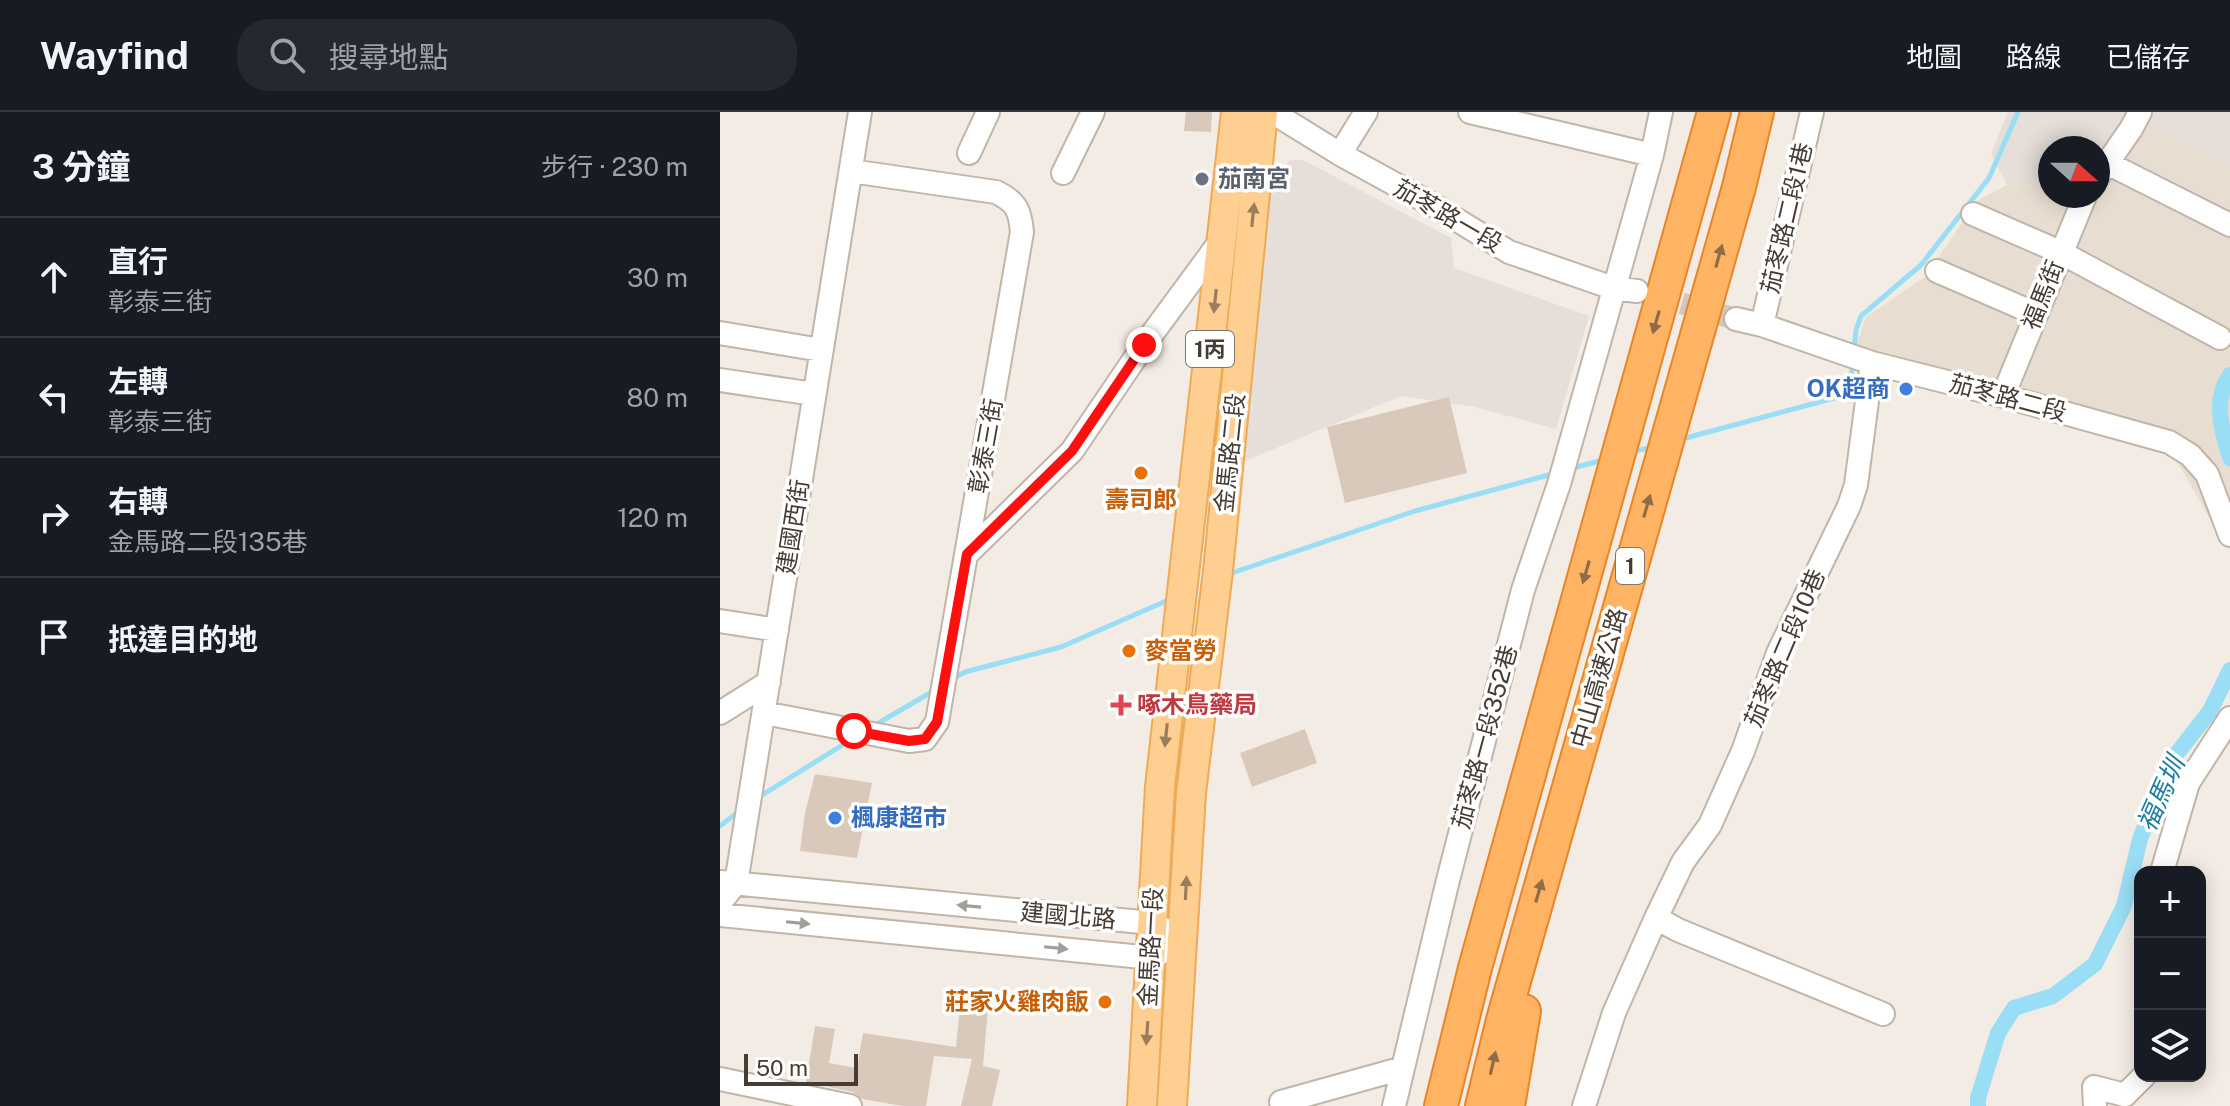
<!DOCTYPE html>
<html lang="zh-TW">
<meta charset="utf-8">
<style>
:root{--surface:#171b24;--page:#242831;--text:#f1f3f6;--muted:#9ea1a6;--line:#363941}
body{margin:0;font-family:"Public Sans","Noto Sans TC",sans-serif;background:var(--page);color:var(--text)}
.controls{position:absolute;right:24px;bottom:24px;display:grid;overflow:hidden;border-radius:16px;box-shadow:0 4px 20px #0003}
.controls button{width:72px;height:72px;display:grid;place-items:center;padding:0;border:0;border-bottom:2px solid var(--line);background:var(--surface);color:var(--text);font:40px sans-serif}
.compass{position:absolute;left:1318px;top:24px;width:72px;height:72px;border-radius:50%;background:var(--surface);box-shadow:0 4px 20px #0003;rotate:111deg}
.scale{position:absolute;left:24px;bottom:20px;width:114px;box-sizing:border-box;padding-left:8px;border:4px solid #463c33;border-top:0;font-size:22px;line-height:28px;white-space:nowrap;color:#463c33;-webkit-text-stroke:6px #fff;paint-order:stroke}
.stop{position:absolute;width:24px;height:24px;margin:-18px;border:6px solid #ff100f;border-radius:50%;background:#fff}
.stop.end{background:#ff100f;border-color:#fff;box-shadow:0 2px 8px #0008}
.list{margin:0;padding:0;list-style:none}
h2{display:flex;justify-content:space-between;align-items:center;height:104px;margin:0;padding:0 32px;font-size:34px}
h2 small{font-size:26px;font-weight:400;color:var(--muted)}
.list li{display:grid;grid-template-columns:52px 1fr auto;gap:24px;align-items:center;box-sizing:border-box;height:120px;padding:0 32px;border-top:2px solid var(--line)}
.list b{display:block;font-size:30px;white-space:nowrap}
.list p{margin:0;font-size:26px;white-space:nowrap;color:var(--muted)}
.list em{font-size:26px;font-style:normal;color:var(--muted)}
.icon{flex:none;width:44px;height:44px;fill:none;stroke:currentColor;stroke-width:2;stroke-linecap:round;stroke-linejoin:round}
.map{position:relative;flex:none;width:1510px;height:994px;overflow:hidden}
header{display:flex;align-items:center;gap:48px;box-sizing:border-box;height:112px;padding:0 40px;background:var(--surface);border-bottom:2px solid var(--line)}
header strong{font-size:38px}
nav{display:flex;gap:44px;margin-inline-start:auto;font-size:28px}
.search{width:560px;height:72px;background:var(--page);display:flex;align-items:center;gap:20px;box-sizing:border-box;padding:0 28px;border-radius:32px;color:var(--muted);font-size:30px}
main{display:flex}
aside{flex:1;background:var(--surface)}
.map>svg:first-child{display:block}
.residential{fill:#e8ddd1}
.industrial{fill:#e5ded9}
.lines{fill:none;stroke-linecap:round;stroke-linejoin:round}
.stream{stroke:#9adef6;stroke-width:5}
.canal{stroke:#9adef6;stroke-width:16}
.building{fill:#d9c9bb}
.minor-tunnel{stroke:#d0c9c1;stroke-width:22;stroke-dasharray:22 11;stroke-linecap:butt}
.minor-casing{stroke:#c2b5a8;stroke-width:26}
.major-casing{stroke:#edaa57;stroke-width:32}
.highway-casing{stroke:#ea8527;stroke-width:36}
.minor{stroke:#fff;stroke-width:22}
.major{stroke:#ffcf91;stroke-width:28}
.highway{stroke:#ffb463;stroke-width:32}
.oneway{fill:#997e5d}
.oneway2{fill:#906c46}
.oneway3{fill:#a29e99}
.route{stroke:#ff100f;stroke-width:10}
.worship-dot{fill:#6b7280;stroke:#fff;stroke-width:3}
.shop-dot{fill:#3f7fe0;stroke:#fff;stroke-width:3}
.food-dot{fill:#e8710a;stroke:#fff;stroke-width:3}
.health-dot{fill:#e0444e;stroke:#fff;stroke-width:3}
.labels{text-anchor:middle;stroke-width:7;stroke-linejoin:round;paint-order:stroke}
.shield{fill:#fff;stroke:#7e7670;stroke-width:2}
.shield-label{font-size:22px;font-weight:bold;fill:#463c33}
.worship-label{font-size:24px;font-weight:bold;fill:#5b616d;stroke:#fff;text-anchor:start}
.street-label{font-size:24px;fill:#463c33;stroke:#fff}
.shop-label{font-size:24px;font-weight:bold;fill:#366cbe;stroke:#fff;text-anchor:end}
.food-label{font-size:24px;font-weight:bold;fill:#c56008;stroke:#fff}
.health-label{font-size:24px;font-weight:bold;fill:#be3a42;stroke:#fff;text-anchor:start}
.water-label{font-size:26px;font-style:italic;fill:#217ea1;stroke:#fff}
</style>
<header>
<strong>Wayfind</strong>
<div class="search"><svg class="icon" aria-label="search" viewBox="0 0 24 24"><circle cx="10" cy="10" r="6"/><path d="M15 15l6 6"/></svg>搜尋地點</div>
<nav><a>地圖</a><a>路線</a><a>已儲存</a></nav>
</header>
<main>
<aside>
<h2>3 分鐘<small>步行 · 230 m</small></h2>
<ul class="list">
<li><svg class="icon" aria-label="ahead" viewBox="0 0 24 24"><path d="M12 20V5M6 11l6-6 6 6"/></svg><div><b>直行</b><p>彰泰三街</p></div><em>30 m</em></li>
<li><svg class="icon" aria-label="left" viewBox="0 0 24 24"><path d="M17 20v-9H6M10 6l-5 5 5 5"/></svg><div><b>左轉</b><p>彰泰三街</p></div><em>80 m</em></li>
<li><svg class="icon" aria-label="right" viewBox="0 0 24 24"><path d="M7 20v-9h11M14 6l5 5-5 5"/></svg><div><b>右轉</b><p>金馬路二段135巷</p></div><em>120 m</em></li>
<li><svg class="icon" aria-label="arrive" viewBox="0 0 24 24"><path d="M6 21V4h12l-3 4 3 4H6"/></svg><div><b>抵達目的地</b></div></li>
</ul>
</aside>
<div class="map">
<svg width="1510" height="994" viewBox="0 0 1510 994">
<rect width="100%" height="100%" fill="#f3ece4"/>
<path class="residential" d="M 1411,2 L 1510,56 L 1510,433 L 1504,431 L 1447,332 L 1134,240 L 1146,205 L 1205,165 L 1257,89 L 1287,73 L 1330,72 L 1330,84 L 1378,84 L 1378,50 Z"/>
<path class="industrial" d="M 1288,0 L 1510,0 L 1510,56 L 1411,2 L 1378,50 L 1378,36 L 1330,36 L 1330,72 L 1287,73 L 1271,42 Z
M 569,48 L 583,48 L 731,126 L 734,156 L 869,204 L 836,317 L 755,295 L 681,284 L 520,351 L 547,86 Z"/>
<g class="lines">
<path class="stream" d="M 1134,237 L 1136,218 L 1141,204 L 1201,153 L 1269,66 L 1298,0
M 962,327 L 1118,285 L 1129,277 L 1133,251
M 911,340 L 933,335
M 850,357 L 886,347
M 506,463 L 695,399 L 836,361
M 230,568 L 245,560 L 341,535 L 453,486
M 155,613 L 215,578
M 39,685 L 132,627
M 0,714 L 21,698"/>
<path class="canal" d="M 1510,263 C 1492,288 1502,319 1510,346
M 1258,994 L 1258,986 L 1278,921 L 1294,896 L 1333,884 L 1375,852 L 1404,794 L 1420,727 L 1452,648 L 1490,599 L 1510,558"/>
</g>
<path class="building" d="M 466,0 L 492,0 L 491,20 L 464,19 Z
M 729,285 L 747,361 L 625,391 L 607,315 Z
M 585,617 L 597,651 L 532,675 L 520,641 Z
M 95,662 L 152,671 L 137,746 L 80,739 L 85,701 Z
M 240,895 L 268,897 L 263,954 L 280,958 L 272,994 L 241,994 L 252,947 L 214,944 L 206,994 L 183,994 L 142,987 L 133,980 L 86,970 L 95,914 L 115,917 L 109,951 L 137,956 L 143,921 L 236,935 Z"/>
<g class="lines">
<path class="minor-tunnel" d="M 930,182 L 1016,207"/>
<g class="minor-casing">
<path id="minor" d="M 552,0 L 620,42 L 713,93 L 789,140 L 893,176 L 917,179
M 750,0 L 932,43
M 249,41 L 268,0
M 620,42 L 646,0
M 1387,51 L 1510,113
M 343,61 L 373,0
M 1379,63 L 1411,17 L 1420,0
M 1253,102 L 1340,140 L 1500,226
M 1217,159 L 1316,202
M 1016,207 L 1042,213 L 1152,251 L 1283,284 L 1449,330 L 1470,343 L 1487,362 L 1510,423
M 1042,213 L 1092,0
M 0,221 L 101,238
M 0,268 L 94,282
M 1283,284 L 1365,84
M 247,442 L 352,339 L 424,233 L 502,127
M 0,509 L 57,518
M 0,601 L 49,570
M 44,601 L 189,629 L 205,627 L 217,610 L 302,120 C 300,99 297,90 276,80 L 131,59
M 1442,760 L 1468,671 L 1510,606
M 1,770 L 432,811 L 447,819
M 0,791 L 15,772 L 18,759 L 140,0
M 0,803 L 432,846 L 463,827
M 936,806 L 958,818 L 1163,902
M 0,967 L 130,994
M 561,990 L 683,956 L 727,772 L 803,478 L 839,372 L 932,43 L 941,0
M 674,994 L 683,956
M 864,994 L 894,901 L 936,806 L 963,750 L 990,713 L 1023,639 L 1058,541 L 1129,394 L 1136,373 L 1152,251
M 1375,994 L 1374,975 L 1405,983 L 1424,964"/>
</g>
<g class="major-casing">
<path id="major" d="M 422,994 L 440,675 L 516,0
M 452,994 L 471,681 L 498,459 L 543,0"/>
</g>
<g class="highway-casing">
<path id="highway" d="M 721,994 L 755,856 L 994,0
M 762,994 L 783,908 L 1019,75 L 1037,0
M 788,994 L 804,899"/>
</g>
<use href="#minor" class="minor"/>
<use href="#major" class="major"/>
<use href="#highway" class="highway"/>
</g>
<defs><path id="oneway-solid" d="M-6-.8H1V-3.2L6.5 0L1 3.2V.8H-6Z" transform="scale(2)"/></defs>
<g class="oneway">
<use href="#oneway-solid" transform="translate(533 103) rotate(-84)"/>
<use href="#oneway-solid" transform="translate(495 189) rotate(96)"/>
<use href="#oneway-solid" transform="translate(446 623) rotate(96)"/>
<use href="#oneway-solid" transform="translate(466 776) rotate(-87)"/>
<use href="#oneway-solid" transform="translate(427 921) rotate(94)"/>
</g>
<g class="oneway2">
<use href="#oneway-solid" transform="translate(999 144) rotate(-74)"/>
<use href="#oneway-solid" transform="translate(936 210) rotate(106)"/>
<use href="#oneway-solid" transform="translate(927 394) rotate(-74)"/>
<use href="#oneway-solid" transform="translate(866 460) rotate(106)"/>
<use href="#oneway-solid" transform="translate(819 779) rotate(-74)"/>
<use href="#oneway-solid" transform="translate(773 951) rotate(-77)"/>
</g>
<g class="oneway3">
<use href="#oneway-solid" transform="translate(249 794) rotate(-175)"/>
<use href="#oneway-solid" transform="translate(78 811) rotate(6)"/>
<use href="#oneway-solid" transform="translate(336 836) rotate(6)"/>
</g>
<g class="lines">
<path class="route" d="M 134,619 L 189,629 L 205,627 L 217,610 L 247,442 L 352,339 L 424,233"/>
</g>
<circle class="worship-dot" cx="482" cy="67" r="8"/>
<g class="shop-dot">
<circle cx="1186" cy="277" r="8"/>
<circle cx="115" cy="706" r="8"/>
</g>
<g class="food-dot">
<circle cx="421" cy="361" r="8"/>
<circle cx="409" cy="539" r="8"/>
<circle cx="385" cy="890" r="8"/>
</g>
<path class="health-dot" d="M397 581h8v8h8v8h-8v8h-8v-8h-8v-8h8z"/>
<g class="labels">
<g class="shield">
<rect x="466" y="219" width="48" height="36" rx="6"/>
<rect x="896" y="436" width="28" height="36" rx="6"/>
</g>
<g class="shield-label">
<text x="490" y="245">1丙</text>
<text x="910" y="462">1</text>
</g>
<g class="worship-label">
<text x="498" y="75">茄南宮</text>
</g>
<g class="street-label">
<text transform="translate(728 104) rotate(30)" y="8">茄苳路一段</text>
<text transform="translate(1067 106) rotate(-77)" y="8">茄苳路二段1巷</text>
<text transform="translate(1323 183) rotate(-68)" y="8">福馬街</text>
<text transform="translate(1288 286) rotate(15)" y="8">茄苳路二段</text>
<text transform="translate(266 334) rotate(-80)" y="8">彰泰三街</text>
<text transform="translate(510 341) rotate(-84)" y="8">金馬路二段</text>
<text transform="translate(73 415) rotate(-81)" y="8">建國西街</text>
<text transform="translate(1065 536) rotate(-67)" y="8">茄苳路二段10巷</text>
<text transform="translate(879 566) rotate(-74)" y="8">中山高速公路</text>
<text transform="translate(765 625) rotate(-75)" y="8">茄苳路一段352巷</text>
<text transform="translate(348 804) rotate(5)" y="8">建國北路</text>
<text transform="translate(431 835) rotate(-87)" y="8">金馬路一段</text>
</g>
<g class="shop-label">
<text x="1170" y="285">OK超商</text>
<text x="131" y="714" text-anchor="start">楓康超市</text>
</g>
<g class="food-label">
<text x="421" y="396">壽司郎</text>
<text x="425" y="547" text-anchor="start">麥當勞</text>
<text x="369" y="898" text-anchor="end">莊家火雞肉飯</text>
</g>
<g class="health-label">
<text x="417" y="601">啄木鳥藥局</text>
</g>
<g class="water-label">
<text transform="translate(1441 682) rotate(-66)" y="9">福馬圳</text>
</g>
</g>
</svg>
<div class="controls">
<button>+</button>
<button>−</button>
<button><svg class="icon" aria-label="layers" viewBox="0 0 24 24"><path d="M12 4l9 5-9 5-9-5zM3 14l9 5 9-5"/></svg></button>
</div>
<svg class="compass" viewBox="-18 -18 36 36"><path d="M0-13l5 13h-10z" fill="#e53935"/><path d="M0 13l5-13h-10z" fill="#9ea1a6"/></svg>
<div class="scale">50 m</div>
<div class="stop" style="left:134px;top:619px"></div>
<div class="stop end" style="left:424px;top:233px"></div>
</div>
</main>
